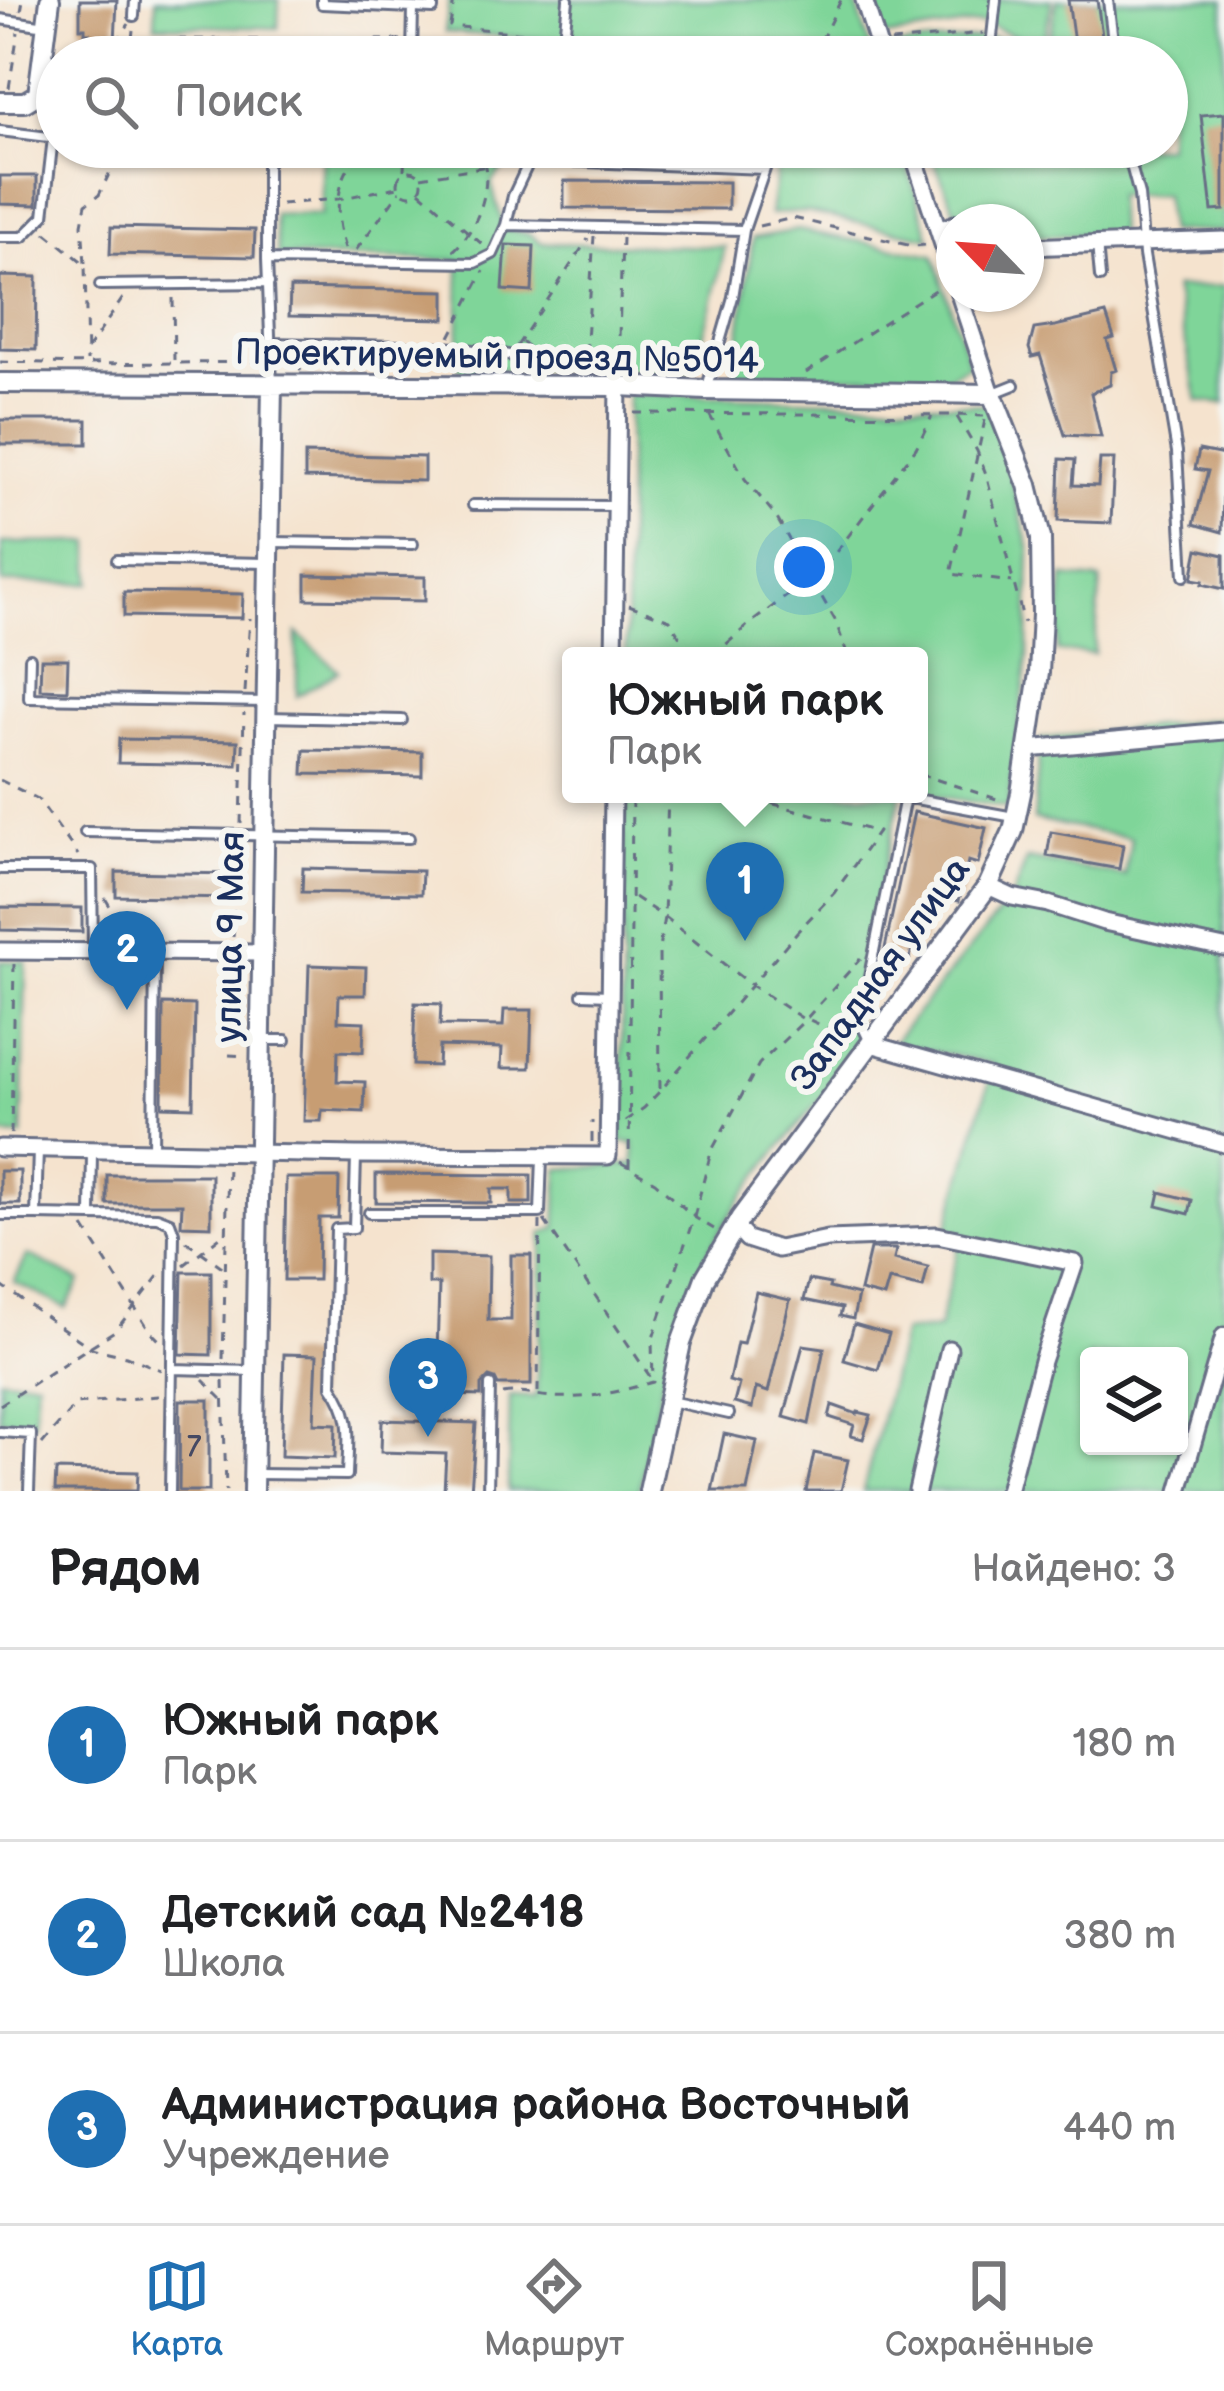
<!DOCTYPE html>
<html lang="ru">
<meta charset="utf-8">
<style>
:root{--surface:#fff;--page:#f2f2f2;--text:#202124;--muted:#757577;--line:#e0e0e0;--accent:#1f6fb2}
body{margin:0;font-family:"Balsamiq Sans",sans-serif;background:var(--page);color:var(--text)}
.controls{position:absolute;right:36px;bottom:36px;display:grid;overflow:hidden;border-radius:12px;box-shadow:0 3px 9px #0004}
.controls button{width:108px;height:108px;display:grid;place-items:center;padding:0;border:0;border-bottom:3px solid var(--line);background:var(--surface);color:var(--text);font:60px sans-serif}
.compass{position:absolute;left:936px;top:204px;width:108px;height:108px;border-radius:50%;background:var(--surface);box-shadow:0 3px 9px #0004;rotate:295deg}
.you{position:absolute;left:804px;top:567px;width:42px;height:42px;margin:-30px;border:9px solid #fff;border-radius:50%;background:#1a73e8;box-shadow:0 0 0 18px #1a73e833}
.badge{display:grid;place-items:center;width:78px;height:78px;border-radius:50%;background:var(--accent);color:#fff;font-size:39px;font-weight:700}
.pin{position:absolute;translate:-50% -99px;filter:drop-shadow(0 3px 6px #0008)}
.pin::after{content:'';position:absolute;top:63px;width:42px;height:36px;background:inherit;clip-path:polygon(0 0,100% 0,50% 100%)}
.popup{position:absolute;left:562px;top:647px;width:366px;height:156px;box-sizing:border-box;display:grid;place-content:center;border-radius:12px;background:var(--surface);filter:drop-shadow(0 3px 9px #0005);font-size:39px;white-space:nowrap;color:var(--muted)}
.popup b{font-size:45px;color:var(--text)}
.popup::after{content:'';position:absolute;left:50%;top:100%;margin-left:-24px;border:24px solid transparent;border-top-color:var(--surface)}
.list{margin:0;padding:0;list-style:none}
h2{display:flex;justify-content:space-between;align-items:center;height:156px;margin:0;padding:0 48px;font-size:51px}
h2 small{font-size:39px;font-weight:400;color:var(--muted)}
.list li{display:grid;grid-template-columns:78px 1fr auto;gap:36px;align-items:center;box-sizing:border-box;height:192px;padding:0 48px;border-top:3px solid var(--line)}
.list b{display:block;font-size:45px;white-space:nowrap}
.list p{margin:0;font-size:39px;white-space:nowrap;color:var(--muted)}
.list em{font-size:39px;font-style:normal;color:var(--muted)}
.icon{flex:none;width:66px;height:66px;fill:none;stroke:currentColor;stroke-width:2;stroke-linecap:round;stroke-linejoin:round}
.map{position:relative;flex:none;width:1224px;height:1491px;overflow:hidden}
.search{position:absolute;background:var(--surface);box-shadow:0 3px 9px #0004;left:36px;right:36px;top:36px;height:132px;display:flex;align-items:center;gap:30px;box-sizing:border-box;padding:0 42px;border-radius:66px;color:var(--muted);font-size:45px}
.sheet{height:732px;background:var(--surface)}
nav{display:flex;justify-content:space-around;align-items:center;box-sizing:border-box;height:168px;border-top:3px solid var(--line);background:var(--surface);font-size:33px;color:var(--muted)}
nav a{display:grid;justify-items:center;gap:6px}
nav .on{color:var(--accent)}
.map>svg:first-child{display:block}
.green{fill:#7fd599;stroke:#4d827c;stroke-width:3;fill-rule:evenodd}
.building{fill:#c79d73}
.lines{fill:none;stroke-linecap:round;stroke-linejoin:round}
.service-casing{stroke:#676e85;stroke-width:14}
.minor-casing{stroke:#676e85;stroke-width:21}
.tertiary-casing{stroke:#676e85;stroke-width:24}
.path{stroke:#676e85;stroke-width:3;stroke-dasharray:9 9;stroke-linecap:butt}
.service{stroke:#fff;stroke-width:8}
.minor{stroke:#fff;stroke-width:15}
.tertiary{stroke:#fff;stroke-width:18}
.labels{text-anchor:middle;stroke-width:12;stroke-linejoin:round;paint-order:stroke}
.number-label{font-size:30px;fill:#464a63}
.street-label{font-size:36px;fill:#1b2f5e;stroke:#f6f6f2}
</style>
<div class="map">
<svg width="1224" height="1491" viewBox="0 0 1224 1491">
<rect width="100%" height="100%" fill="#f6f6f2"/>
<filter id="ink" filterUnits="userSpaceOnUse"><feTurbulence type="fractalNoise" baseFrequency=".00833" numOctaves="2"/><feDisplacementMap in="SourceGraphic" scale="24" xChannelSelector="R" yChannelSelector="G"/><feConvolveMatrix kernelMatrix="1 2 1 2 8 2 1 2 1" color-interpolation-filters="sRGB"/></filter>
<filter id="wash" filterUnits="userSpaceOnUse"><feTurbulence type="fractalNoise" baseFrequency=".004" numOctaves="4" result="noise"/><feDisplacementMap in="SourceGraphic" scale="48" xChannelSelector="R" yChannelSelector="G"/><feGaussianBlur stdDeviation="2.7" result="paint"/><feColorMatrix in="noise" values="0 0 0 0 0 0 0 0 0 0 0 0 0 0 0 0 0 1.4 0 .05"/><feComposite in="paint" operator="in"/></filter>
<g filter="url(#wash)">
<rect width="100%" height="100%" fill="#f5e3ce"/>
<path class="green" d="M 156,0 L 279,0 L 278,28 L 155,25 Z
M 449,0 L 855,0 L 873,57 L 566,57 L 567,41 L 445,32 Z
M 874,0 L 1052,0 L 1043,47 L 982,23 L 884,37 Z
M 1057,0 L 1224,0 L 1224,231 L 1168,232 L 1164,195 L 1116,195 L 1118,233 L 1026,237 L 1026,222 L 960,222 L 928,147 L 1167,147 L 1167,57 L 1046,57 Z
M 992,37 L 1045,57 L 892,57 L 889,47 Z
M 323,147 L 509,147 L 508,163 L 491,183 L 504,229 L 530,234 L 542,243 L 725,247 L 712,304 L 693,371 L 618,368 L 459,370 L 459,260 L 278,256 L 274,214 L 321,215 Z
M 780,147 L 901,147 L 930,238 L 807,212 L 770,214 Z
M 798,230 L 934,255 L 969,364 L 946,377 L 734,376 L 753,238 Z
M 1224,286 L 1224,404 L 1198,401 L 1174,288 Z
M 628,394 L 991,405 L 1030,550 L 1028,658 L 1008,808 L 919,793 L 919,656 L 626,656 Z
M 91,542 L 91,583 L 2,583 L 2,543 Z
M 1064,577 L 1101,580 L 1094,654 L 1057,651 Z
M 297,633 L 339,671 L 297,696 Z
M 1224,718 L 1224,1491 L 863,1491 L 903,1332 L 938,1329 L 962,1233 L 947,1230 L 994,1064 L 892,1043 L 1012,897 L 1027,859 L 1125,876 L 1131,838 L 1034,820 L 1040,739 ZM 1089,1356 L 1179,1356 L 1179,1446 L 1089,1446 Z
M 624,794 L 901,794 L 856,993 L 855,1030 L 863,1047 C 808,1116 737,1190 700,1269 C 667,1339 655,1416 639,1491 L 508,1491 L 510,1396 L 536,1397 L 543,1234 L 556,1228 L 559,1169 L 635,1164 L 634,1143 L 621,1142 Z
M 0,961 L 26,962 L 22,1136 L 0,1135 Z
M 28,1255 L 80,1281 L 66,1308 L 14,1282 Z
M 0,1378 L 37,1380 L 34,1422 L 0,1420 Z"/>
<g id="blocks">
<path class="building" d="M 80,0 L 117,0 L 115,42 L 89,42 L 89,33 L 85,33 L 85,28 L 80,28 Z
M 1068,0 L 1097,0 L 1105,57 L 1076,57 Z
M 1224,113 L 1224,210 L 1212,211 L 1201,115 Z
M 0,176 L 37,176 L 37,205 L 0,204 Z
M 564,181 L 728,182 L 728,209 L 564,208 Z
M 111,227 L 255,230 L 254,257 L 110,254 Z
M 506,245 L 534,246 L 532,292 L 503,290 Z
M 0,276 L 37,277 L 36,350 L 0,349 Z
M 290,288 L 445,291 L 445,319 L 289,316 Z
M 1106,314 L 1114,338 L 1107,340 L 1116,370 L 1111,372 L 1110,385 L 1091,393 L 1101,437 L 1065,435 L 1040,355 L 1032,357 L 1029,348 L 1034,329 L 1055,326 Z
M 0,420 L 87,420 L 87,444 L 0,444 Z
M 1199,450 L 1224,455 L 1222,532 L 1194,524 L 1208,471 L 1195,469 Z
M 305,454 L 424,457 L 424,481 L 305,478 Z
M 1060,459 L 1075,460 L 1073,485 L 1098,486 L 1100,459 L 1114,459 L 1111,523 L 1058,521 Z
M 1198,549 L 1224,555 L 1224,589 L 1202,584 L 1203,581 L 1192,579 Z
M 306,575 L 425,577 L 425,601 L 306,599 Z
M 124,592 L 243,594 L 242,618 L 124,616 Z
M 41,659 L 68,659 L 67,690 L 40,689 Z
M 119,739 L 238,741 L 237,765 L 118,763 Z
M 304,750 L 422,752 L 422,776 L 303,774 Z
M 914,812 L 986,828 L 978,864 L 968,861 L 959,901 L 934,896 L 923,945 L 913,943 L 910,958 L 884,953 Z
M 1051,832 L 1123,845 L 1119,869 L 1047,856 Z
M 303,868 L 422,871 L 421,894 L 302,892 Z
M 116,872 L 235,874 L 235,898 L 116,896 Z
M 0,907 L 82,908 L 82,932 L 0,930 Z
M 309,965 L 366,967 L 365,995 L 339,995 L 338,1021 L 364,1022 L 363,1052 L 338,1051 L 337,1081 L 365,1082 L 364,1112 L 322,1110 L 321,1121 L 304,1121 Z
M 415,1003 L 441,1004 L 440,1025 L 503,1026 L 504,1010 L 532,1010 L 530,1068 L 501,1068 L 502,1048 L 439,1046 L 438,1066 L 413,1065 Z
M 163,1004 L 195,1005 L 193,1107 L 162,1106 Z
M 0,1171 L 20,1171 L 20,1204 L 0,1204 Z
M 376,1174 L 531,1175 L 531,1203 L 511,1203 L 511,1189 L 491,1189 L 491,1203 L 376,1202 Z
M 107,1175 L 211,1175 L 211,1226 L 181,1225 L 182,1204 L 107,1204 Z
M 286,1178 L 339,1178 L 338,1218 L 319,1218 L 318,1280 L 284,1280 Z
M 1160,1192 L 1192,1200 L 1189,1214 L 1157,1206 Z
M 870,1249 L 896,1249 L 894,1259 L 928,1267 L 923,1288 L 889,1280 L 884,1297 L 860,1291 Z
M 429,1254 L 489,1256 L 488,1320 L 511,1320 L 511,1255 L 531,1255 L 531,1385 L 498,1385 L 495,1379 L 489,1377 L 481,1385 L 481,1396 L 416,1394 L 417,1355 L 437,1356 L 439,1284 L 429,1284 Z
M 182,1272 L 211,1272 L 211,1355 L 180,1354 Z
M 809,1280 L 830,1284 L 829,1288 L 858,1295 L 853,1319 L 840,1316 L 842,1308 L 804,1300 Z
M 756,1292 L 790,1300 L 768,1392 L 756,1388 L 752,1408 L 734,1403 L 739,1384 L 729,1381 L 737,1343 L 743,1344 Z
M 854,1324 L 889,1334 L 878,1370 L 844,1360 Z
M 803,1345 L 824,1348 L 809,1424 L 784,1417 Z
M 284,1354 L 317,1355 L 314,1423 L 336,1424 L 335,1458 L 281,1456 Z
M 180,1400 L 209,1400 L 209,1491 L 179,1491 Z
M 832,1405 L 857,1414 L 858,1412 L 871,1415 L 863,1439 L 851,1436 L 854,1425 L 829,1417 Z
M 382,1420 L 476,1423 L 471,1491 L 444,1491 L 446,1454 L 381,1452 Z
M 724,1434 L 757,1441 L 747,1491 L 712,1491 Z
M 814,1453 L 848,1460 L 841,1491 L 806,1491 Z
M 56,1470 L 138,1472 L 137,1491 L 55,1491 Z"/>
</g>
</g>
<g filter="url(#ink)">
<use href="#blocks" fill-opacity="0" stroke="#676e85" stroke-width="3"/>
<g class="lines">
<g class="service-casing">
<path id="service" d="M 322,0 L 322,4 L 413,8
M 1108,0 L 1115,57
M 134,16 L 135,0
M 0,19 L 46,26
M 992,37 L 996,0
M 412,57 L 413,8 L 433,9 L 433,0
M 562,57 L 568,0
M 0,131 L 57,138
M 267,147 L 267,260 L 272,385
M 536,147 L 513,196 L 506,225 L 744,230 L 733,297 L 707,387
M 1126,147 L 1139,195 L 1144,255 L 1177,452 L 1184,576
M 532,160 L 765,169 L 744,230
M 937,227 L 958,219
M 0,237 L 23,237 L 44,216 L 53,138
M 1097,244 L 1100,277
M 267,260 L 475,263 L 493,254 L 506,225
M 100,285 L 269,283
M 270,343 L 444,347 L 495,352 L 517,357 L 527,364 L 534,383
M 994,393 L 1014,385
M 473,505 L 615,506
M 271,542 L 413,544
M 117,560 L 267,563
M 30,658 L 29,698 L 265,702
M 267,717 L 402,720
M 85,832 L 409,838
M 0,869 L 92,869 L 93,950
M 582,994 L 610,995
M 262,1040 L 286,1040
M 870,1042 L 860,1021 L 905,797 L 1014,817
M 38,1150 L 36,1215 L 91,1216
M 153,1151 L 155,952
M 92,1153 L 91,1216 L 157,1217 L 170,1222 L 174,1233 L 170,1491
M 369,1213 L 540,1213 L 542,1157
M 0,1215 L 36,1215
M 172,1369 L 253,1371
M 670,1401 L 729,1414
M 0,1432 L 31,1434 L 29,1491
M 257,1474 L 347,1475 C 348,1438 354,1417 332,1386 L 336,1229 L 354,1228 L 356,1157
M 488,1491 L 490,1385"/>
</g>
<g class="minor-casing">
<path id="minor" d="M 864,0 L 882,57
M 911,147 L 954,278
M 1026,247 L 1224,240
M 959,294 L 992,394
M 614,656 L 618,386
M 1028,749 L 1224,731
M 988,886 L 1012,897 L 1048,904 L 1104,922 L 1224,948
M 0,951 L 262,953
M 871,1044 L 1224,1144
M 0,1148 L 356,1155 L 608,1156 L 613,794
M 736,1227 L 747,1239 L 778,1249 L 828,1239 L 937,1235 L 1075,1263 L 1042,1361 L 1008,1491
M 917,1491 L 949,1349
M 1179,1491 L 1224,1336"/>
</g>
<g class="tertiary-casing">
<path id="tertiary" d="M 0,102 L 25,102 L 38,94 L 50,0
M 0,383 L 618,386 L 706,390 L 992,394 L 1028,485 L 1041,538 L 1042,614 L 1039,673 L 1021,793 L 1013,831 L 988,886 L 740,1219 L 705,1278 L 681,1343 L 649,1491
M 253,1491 L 272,385"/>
</g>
<path class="path" d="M 454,0 L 450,26 L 554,36
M 21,11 L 23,0
M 133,30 L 132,39 L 401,40
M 891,42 L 983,33
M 106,57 L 129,24
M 813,57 L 841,0
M 9,88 L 18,32
M 404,170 L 405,147
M398 183a12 12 0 1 1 24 0a12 12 0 1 1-24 0Z
M 421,177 L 518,161
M 420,191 L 482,244
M 281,204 L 338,199 L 398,187
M 759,226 L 793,218 L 912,246 L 925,245
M 46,233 L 85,264 L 87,361
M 345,248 C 333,213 335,170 368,147
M 356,250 L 400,191
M 453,251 C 479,229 497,177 478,147
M 85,263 L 82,224 L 86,204 L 99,195 L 122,147
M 173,298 L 174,360
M 450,337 L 484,271
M 522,342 L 556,370
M 517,346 L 588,239
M 87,350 L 123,298
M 290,352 L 301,370
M 0,362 L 87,364 L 262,362
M 585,370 L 594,236
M 618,372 L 622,238
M 806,373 L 939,287
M 634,413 L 956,415 L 977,451 L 986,474 L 1024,623
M 709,414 L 745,479 L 775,515 L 812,580 L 835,620 L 848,656
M 958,415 L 984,416
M 985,420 L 951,574 L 1012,582
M 629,605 L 670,620 L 680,637 L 679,656
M 713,656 L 748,625 L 823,569 L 916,448 L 932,416
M 245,692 L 250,618
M 919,774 L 1003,801
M 0,780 L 38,799 L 78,855
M 241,824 L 244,713
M 634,897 L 664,917 L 752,986 L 805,1020 L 810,1020 L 850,1039
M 105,898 L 128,936
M 233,937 L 240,845
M 229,1055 L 245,1056
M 660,1089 L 659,949 L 664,917 L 668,794
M 625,1121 L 644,1108 L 660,1091 L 797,932 L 834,893 L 878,832 L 737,794
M 11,1134 L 14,964
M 592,1142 L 592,1121
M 620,1162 L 655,1182 L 694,1217 L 714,1229
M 629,1168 L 632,794
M 544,1220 L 653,1381
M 84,1227 L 150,1331 L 162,1343
M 186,1241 L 225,1269
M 184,1265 L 224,1234
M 0,1285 L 91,1348 L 126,1356 L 161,1370
M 223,1359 L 228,1165
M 203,1380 L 222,1399
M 223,1381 L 226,1491
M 538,1392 L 540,1221
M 503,1394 C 521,1391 536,1396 554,1397 C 592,1399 617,1392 653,1382 L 652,1341 L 694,1217 L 711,1152 L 759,1064 L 805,1020 L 861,958
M 0,1405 L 116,1330 L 163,1270
M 42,1444 L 76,1404 L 158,1396"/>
<use href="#service" class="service"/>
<use href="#minor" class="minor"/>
<use href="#tertiary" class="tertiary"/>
</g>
</g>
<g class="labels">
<g class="number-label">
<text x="194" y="1456">7</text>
</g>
<g class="street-label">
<text transform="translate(497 355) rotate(1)" y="13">Проектируемый проезд №5014</text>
<text transform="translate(229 937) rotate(-89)" y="13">улица 9 Мая</text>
<text transform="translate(879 973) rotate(-54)" y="13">Западная улица</text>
</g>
</g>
</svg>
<div class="controls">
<button><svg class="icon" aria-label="layers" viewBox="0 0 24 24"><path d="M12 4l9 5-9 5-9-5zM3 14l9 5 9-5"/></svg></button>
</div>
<svg class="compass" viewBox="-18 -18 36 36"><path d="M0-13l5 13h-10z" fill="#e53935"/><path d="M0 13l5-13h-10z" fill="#757577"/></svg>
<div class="you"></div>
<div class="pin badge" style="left:745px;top:941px">1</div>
<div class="popup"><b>Южный парк</b>Парк</div>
<div class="pin badge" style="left:127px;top:1010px">2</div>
<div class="pin badge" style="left:428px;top:1437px">3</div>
<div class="search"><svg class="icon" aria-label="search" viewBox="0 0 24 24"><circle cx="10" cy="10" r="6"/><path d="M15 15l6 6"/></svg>Поиск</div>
</div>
<section class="sheet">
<h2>Рядом<small>Найдено: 3</small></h2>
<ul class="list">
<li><span class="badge">1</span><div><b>Южный парк</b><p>Парк</p></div><em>180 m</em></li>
<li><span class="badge">2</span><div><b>Детский сад №2418</b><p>Школа</p></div><em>380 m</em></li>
<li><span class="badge">3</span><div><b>Администрация района Восточный</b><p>Учреждение</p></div><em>440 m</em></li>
</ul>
</section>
<nav>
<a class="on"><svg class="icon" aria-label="map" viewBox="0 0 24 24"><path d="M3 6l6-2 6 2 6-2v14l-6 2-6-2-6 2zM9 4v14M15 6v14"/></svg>Карта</a>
<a><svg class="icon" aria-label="directions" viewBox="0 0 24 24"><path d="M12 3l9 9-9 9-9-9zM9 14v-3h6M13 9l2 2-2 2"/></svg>Маршрут</a>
<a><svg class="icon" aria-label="saved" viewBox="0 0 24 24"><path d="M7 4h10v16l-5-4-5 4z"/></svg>Сохранённые</a>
</nav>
